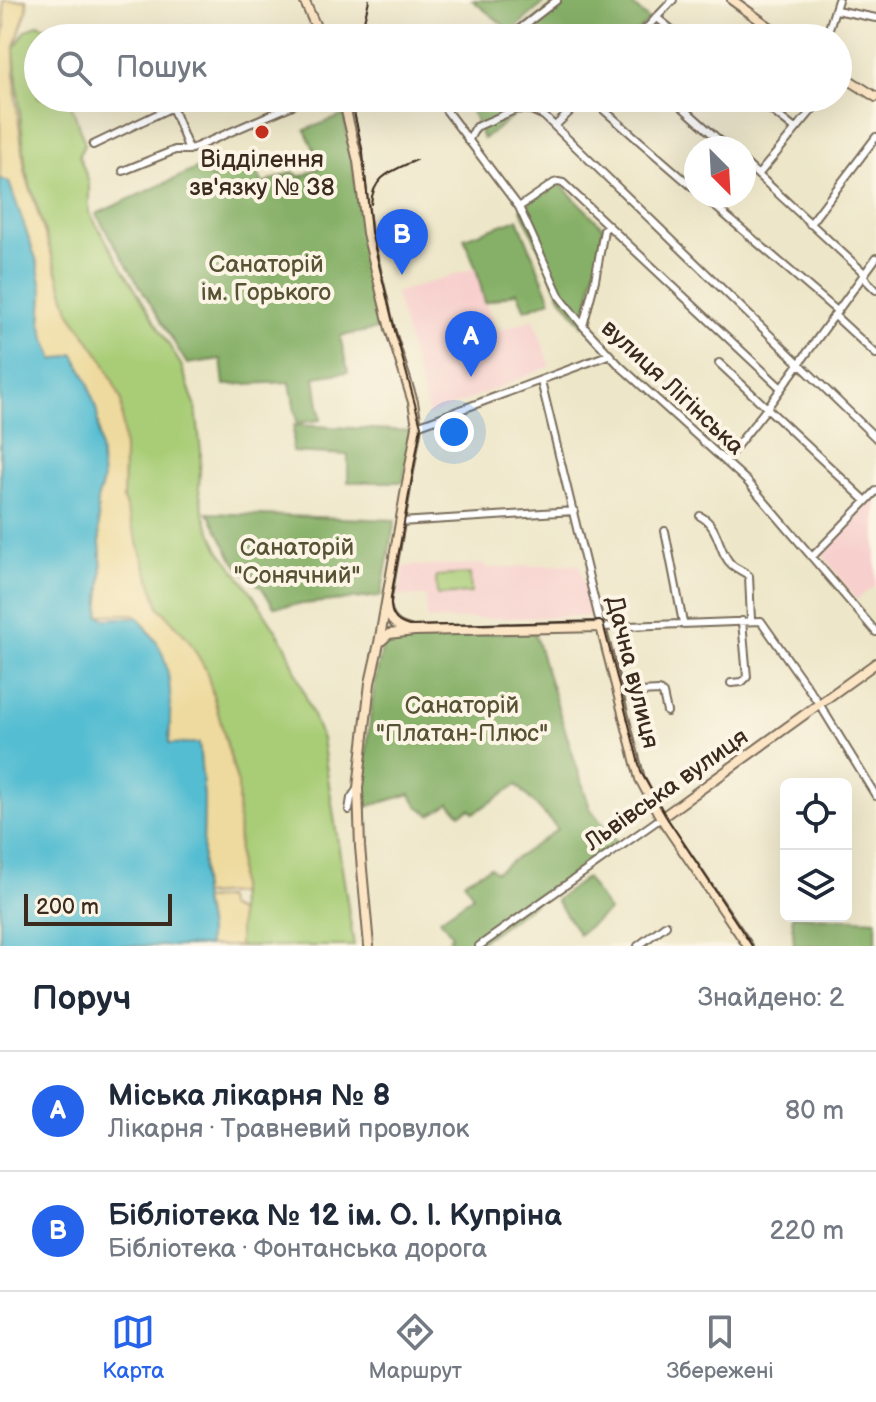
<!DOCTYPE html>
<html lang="uk">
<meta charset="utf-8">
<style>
:root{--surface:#fff;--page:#f2f2f3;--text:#1f2937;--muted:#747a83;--line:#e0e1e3;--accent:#2563eb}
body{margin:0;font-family:"Balsamiq Sans",sans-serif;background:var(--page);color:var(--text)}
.controls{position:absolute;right:24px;bottom:24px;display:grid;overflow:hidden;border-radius:12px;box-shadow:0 8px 32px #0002}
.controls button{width:72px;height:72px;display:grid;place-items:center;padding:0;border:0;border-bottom:2px solid var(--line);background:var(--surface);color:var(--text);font:40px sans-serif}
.compass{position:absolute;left:684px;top:136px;width:72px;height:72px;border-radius:50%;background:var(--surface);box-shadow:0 8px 32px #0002;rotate:156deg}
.scale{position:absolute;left:24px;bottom:20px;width:148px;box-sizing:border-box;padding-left:8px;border:4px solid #3b2a1e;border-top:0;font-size:22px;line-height:28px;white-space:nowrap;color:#3b2a1e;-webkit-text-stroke:6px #fcf5e5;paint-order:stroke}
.you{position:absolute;left:454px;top:432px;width:28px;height:28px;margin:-20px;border:6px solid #fff;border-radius:50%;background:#1a73e8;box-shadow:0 0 0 12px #1a73e833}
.badge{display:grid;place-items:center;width:52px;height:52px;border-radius:50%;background:var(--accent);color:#fff;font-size:26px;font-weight:700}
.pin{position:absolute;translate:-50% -66px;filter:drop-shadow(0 2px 4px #0008)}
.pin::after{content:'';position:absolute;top:42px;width:28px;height:24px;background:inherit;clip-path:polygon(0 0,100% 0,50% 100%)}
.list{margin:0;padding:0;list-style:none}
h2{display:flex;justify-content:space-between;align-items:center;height:104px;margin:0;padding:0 32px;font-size:34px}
h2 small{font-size:26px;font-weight:400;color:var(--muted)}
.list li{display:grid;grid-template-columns:52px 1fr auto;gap:24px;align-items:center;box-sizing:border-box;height:120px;padding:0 32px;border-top:2px solid var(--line)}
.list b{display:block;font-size:30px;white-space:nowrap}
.list p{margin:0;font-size:26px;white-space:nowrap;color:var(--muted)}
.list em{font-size:26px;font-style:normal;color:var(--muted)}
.icon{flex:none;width:44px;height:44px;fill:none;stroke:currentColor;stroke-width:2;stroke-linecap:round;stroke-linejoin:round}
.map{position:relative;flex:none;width:876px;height:946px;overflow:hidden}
.search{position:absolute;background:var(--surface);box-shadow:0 8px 32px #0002;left:24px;right:24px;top:24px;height:88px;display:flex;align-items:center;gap:20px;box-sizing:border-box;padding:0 28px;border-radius:44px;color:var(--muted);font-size:30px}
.sheet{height:344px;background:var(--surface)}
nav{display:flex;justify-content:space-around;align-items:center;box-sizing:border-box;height:112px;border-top:2px solid var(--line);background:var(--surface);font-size:22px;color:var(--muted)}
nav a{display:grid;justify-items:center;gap:4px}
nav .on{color:var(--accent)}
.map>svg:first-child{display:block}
.built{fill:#f7d0cd}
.green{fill:#a9cd77;stroke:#727c4a;stroke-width:2}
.forest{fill:#86b068;stroke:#606d43;stroke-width:2}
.sand{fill:#eeda9e;stroke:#94825e;stroke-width:2}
.water{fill:#55bdd2;stroke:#487478;stroke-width:2}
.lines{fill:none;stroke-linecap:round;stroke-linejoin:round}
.street-casing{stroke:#796c5a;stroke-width:10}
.secondary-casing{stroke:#796c5a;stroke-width:12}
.street{stroke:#fff;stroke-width:6}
.secondary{stroke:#fce5c4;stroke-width:8}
.tram{stroke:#3b2a1e;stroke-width:2}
.poi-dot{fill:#c8321e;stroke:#fcf5e5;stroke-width:3}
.labels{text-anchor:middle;stroke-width:8;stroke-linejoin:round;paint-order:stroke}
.poi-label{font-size:24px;fill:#3b2a1e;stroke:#fcf5e5}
.park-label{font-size:24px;fill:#565334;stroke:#fcf5e5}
.street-label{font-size:24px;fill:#3b2a1e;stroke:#fcf5e5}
</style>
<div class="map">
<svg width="876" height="946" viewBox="0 0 876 946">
<rect width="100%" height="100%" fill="#fcf5e5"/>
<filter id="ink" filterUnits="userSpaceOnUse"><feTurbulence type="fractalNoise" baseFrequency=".0125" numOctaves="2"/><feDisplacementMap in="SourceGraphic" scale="16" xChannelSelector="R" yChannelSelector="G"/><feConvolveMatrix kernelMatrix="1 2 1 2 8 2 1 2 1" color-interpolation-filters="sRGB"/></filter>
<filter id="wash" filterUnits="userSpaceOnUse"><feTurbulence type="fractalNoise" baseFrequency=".006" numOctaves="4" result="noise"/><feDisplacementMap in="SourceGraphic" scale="32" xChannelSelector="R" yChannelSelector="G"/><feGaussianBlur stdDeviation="1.8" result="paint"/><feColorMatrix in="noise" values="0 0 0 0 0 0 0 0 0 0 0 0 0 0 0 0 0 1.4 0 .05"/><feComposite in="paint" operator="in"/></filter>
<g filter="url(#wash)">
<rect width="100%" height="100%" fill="#ede6c8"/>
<path class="built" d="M 476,268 L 485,303 L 497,331 L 534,319 L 550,366 L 429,416 L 395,293 Z
M 876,496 L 876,585 L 856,600 L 821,552 Z
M 483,564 L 487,568 L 579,564 L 593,616 L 427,620 L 426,596 L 398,596 L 405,566 Z"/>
<path class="green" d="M 38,24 L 45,27 L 53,25 L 54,38 L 38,38 L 38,98 L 69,98 L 85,144 L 79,155 L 89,183 L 89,212 L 181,365 L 196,408 L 201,452 L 199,489 L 204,515 L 218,548 L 252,593 L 286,646 L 322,739 L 354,946 L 239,946 L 238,785 L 231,759 L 206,670 L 188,639 L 159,607 L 123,499 L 124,450 L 103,360 L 70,313 L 26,171 L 14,49 L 25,32 Z
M 470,574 L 471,593 L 437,595 L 436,576 Z"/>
<path class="forest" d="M 472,0 L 548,0 L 511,31 Z
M 560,0 L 610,0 L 612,2 L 628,0 L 649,20 L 631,38 L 521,38 L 516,33 Z
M 466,98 L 500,98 L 520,112 L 483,139 Z
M 344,115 L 371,277 L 385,328 L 340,336 L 348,372 L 315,377 L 321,420 L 297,423 L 290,382 L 224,385 L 221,359 L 187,364 L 96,214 L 205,165 L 211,179 L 252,161 L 263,184 L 293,172 L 301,177 L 322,166 L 305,130 Z
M 557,181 L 604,228 L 583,326 L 561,297 L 521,209 Z
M 518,219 L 551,300 L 525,310 L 517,292 L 485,303 L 476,268 L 464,238 Z
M 294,425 L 411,431 L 403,482 L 348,482 L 348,455 L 292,452 Z
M 207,513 L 395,520 L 381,596 L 274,607 L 262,588 L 243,572 L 232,558 L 211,517 Z
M 534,632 L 590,808 L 618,844 L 474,946 L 454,946 L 449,938 L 452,935 L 440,919 L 473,896 L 464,881 L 490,867 L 496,872 L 558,829 L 517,785 L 474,813 L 470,809 L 460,814 L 450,803 L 431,815 L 418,806 L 410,794 L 363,808 L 361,800 L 374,686 L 384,640 L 391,637 Z
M 586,878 L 609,911 L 579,934 L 556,900 Z
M 792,916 L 876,920 L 876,946 L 794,946 Z"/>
<path class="sand" d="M 3,0 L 27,0 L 26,12 L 14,49 L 16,101 L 25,171 L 30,188 L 70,313 L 103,360 L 121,399 L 124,450 L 123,499 L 159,607 L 188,639 L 206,670 L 238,785 L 239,893 L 202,895 L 204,798 L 199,744 L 169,744 C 171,698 170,648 134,614 L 99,615 L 102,572 L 97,500 L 103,481 L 45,338 L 41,323 L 43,294 L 9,182 L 0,179 L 0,52 L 5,26 Z
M 225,898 L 229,908 L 238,912 L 239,922 L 239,946 L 208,946 L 208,930 L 203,899 Z"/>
<path class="water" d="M 0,179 L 9,182 L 37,262 L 43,294 L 41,323 L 45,338 L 54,360 L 74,354 L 88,382 L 97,412 L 103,481 L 97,500 L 102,572 L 99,615 L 106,619 L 138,617 C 145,627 154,637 160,648 C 174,678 170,712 169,744 L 199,743 L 204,798 L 202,895 L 208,930 L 208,946 L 0,946 Z"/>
</g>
<g filter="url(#ink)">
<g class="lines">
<g class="street-casing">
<path id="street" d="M 836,10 L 876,18
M 656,17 L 682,38
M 508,38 L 557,0
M 637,38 L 673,0
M 826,38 L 838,0
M 503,98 L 517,109
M 590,98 L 696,190
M 672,98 L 728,148
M 756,98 L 795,129
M 172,107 L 189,150
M 446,110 L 519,207 L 560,297 L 583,326 L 620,366 L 747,481 L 876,632
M 555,126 L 584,98
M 468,141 L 476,127 L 517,109 L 531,110 L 544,116 L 876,438
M 93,145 L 191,98
M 744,162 L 861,270 L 867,281 L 876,290
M 123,171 L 175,150 L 189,150 L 309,98
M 758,175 L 822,98
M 703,196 L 837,311
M 519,207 L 554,183 L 558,182 L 563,183 L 781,388
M 810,224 L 876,137
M 834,315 L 876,354
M 583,326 L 595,280 L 604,230 L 608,226
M 719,363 L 866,501
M 541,381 L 601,627 L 761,621 L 820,705 L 876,796
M 417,426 L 608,355
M 725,461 L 767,408 L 876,258
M 700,516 C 720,526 718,553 732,565 C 738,570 744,571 749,576 L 751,620
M 400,522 L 574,511
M 665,531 L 683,623
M 812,557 L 876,491
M 731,683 L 742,682 L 747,677 L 742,621
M 618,693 L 659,691 L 663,694 L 667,712
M 349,810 L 351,798 L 358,788
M 479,946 L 661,818
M 638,946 L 666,925"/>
</g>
<g class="secondary-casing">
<path id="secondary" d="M 304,0 L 321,38
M 732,0 L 785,38
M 838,73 L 876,97
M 343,98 L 358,161 L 367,233 L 390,329 L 413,402 L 417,426 L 379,643 L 370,683 L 358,788 L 360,847 L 369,946
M 387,608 C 389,622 398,627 410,630
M 380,642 L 389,634 L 414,631 L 601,627 L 640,779 L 661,818 L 748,946
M 661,818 L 876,663"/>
</g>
<use href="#street" class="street"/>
<use href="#secondary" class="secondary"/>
<path class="tram" d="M 360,38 L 369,0
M 351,98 L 363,153 L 371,232 L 395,331 L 421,426 L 391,597 C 390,612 393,622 409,626 L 600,621 L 603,623 L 641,772 L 665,815 L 752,946
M 371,204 C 373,175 393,171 416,160"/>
</g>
</g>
<circle class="poi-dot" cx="262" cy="132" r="8"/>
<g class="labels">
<g class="poi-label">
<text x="262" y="167">Відділення<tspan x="262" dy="28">зв'язку № 38</tspan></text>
</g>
<g class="park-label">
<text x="266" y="272">Cанаторій<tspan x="266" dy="28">ім. Горького</tspan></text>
<text x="297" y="555">Санаторій<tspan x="297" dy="28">"Сонячний"</tspan></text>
<text x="462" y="713">Санаторій<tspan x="462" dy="28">"Платан-Плюс"</tspan></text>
</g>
<g class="street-label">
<text transform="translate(673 387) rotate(43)" y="8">вулиця Лігінська</text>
<text transform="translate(633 672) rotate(76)" y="8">Дачна вулиця</text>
<text transform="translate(666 789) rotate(-35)" y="8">Львівська вулиця</text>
</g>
</g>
</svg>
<div class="controls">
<button><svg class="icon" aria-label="locate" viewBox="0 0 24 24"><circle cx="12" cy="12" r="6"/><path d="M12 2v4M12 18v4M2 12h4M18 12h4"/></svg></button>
<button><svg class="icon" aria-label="layers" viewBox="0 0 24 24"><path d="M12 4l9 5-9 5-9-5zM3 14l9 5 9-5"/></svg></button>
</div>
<svg class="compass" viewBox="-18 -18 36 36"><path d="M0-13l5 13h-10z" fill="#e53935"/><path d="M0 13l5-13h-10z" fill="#747a83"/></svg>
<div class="scale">200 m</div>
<div class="you"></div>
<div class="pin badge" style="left:471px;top:377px">A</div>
<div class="pin badge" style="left:402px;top:275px">B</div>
<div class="search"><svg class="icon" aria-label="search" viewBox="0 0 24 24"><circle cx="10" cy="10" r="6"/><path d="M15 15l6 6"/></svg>Пошук</div>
</div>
<section class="sheet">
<h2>Поруч<small>Знайдено: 2</small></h2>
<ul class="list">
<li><span class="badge">A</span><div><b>Міська лікарня № 8</b><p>Лікарня · Травневий провулок</p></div><em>80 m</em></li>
<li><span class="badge">B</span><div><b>Бібліотека № 12 ім. О. І. Купріна</b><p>Бібліотека · Фонтанська дорога</p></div><em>220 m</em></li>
</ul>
</section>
<nav>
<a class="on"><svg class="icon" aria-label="map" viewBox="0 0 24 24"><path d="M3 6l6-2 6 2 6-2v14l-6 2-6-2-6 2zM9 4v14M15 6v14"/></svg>Карта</a>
<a><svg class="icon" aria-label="directions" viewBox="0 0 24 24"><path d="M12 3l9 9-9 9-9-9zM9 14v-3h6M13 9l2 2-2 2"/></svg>Маршрут</a>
<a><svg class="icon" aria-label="saved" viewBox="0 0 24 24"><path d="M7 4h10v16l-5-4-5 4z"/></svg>Збережені</a>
</nav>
